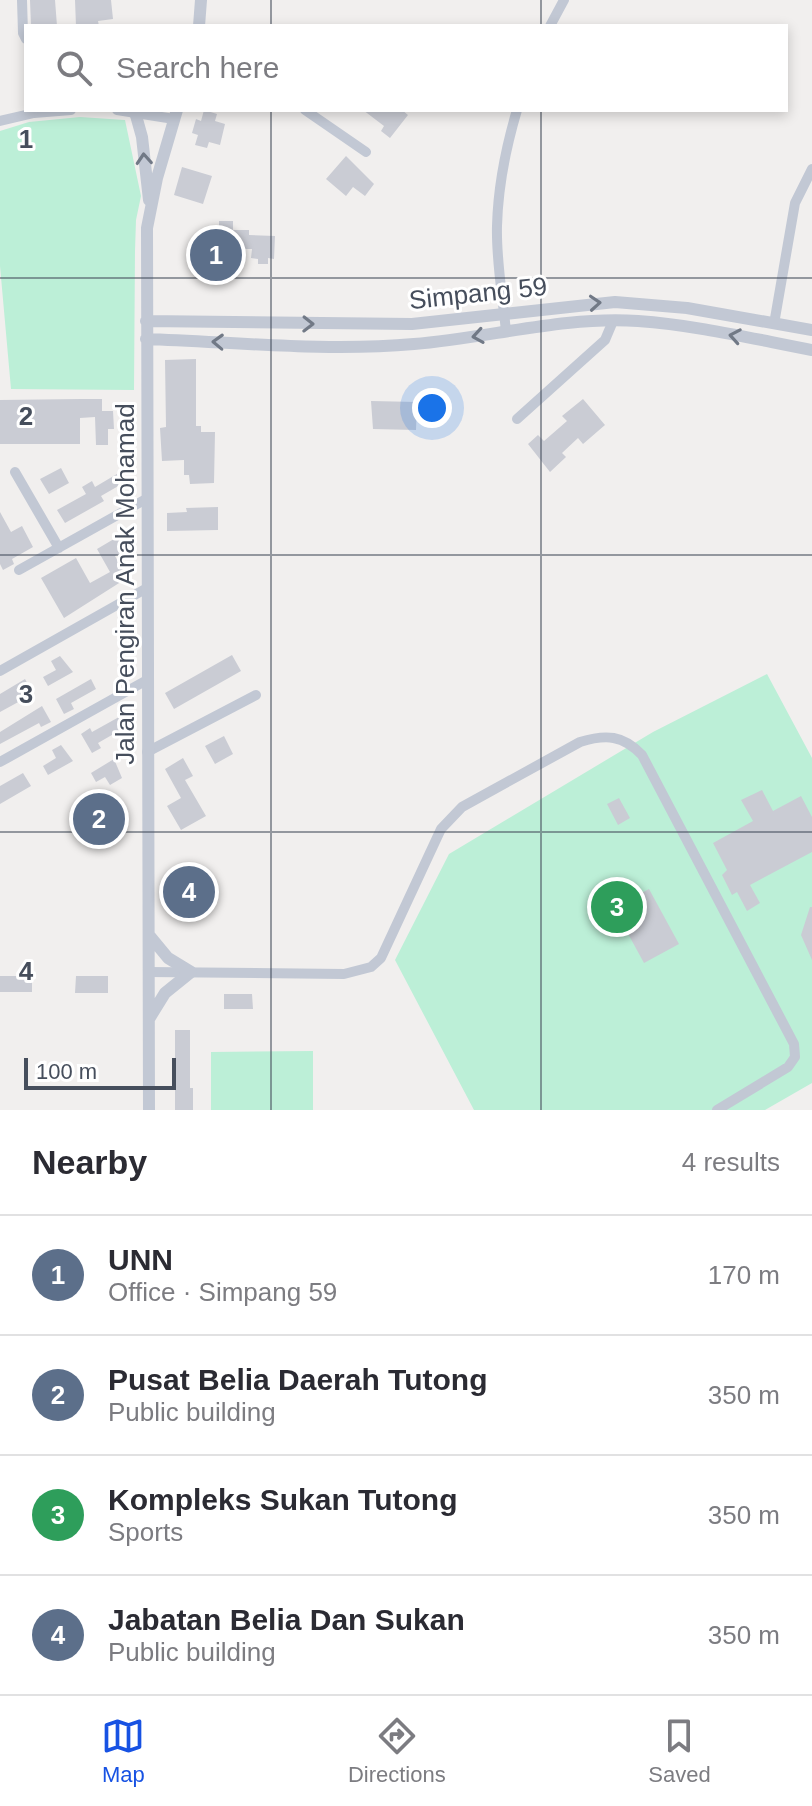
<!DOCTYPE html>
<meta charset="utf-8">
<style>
:root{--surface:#fff;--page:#f2f2f3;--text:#2b2b33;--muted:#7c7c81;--line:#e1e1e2;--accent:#1752e3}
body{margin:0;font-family:Arial,sans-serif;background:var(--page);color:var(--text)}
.scale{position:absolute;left:24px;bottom:20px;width:152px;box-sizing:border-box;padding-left:8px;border:4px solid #464e5c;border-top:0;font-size:22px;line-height:28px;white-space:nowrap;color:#464e5c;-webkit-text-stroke:6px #fff;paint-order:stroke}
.you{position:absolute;left:432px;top:408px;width:28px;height:28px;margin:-20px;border:6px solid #fff;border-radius:50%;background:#1a73e8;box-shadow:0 0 0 12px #1a73e833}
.badge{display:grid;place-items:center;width:52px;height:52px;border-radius:50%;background:var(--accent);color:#fff;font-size:26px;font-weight:700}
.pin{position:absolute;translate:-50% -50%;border:4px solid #fff;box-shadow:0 2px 8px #0006}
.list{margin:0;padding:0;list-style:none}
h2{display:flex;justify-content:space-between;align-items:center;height:104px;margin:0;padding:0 32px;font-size:34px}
h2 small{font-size:26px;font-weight:400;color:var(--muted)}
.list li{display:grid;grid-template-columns:52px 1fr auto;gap:24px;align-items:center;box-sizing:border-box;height:120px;padding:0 32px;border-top:2px solid var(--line)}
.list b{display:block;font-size:30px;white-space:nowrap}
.list p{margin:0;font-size:26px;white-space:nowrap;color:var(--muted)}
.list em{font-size:26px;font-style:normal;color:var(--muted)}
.icon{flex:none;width:44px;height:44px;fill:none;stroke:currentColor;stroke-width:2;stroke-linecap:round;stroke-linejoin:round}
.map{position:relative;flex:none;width:812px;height:1110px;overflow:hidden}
.search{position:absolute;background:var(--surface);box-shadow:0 4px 12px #0003;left:24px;right:24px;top:24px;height:88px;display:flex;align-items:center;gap:20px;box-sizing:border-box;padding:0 28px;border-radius:0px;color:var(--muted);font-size:30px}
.sheet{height:584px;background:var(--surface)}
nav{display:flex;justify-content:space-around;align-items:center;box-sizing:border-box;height:112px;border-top:2px solid var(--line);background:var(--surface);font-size:22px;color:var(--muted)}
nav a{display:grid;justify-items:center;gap:4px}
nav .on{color:var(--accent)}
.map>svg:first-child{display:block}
.green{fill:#bcefd7}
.building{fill:#caccd4}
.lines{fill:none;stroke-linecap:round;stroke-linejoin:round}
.minor{stroke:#c2c8d4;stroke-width:10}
.tertiary{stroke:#c2c8d4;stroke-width:12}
.oneway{stroke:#717986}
.grid{fill:none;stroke:#464e5c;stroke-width:2;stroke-opacity:0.55}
.labels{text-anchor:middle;stroke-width:6;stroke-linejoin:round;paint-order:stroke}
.street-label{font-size:26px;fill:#464e5c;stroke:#fff}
.grid-label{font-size:26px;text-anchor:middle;font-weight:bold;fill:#464e5c;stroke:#fff;stroke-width:6;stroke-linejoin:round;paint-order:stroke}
</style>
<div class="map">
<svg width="812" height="1110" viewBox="0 0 812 1110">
<rect width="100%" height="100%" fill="#f1efee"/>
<path class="green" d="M 80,117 L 125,120 L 141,196 L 136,220 L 135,251 L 134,390 L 11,389 L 0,266 L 0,131 L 29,122 Z
M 767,674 L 812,758 L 812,1083 L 765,1110 L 474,1110 L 395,960 L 449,854 L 653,732 Z
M 313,1051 L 313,1110 L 211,1110 L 211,1052 Z"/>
<path class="building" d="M 30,0 L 55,0 L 57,26 L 31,26 Z
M 75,0 L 111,0 L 113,19 L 98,21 L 99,26 L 76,26 Z
M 204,110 L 217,114 L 215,121 L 225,124 L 220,145 L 209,142 L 207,148 L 195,145 L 198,135 L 192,133 L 196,119 L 201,121 Z
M 363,110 L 402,110 L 408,115 L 390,138 L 381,131 L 384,126 Z
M 346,156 L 374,184 L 365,196 L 353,187 L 346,196 L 326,179 Z
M 182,167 L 212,176 L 203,204 L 174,195 Z
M 219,221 L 233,221 L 233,230 L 249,230 L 249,235 L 275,236 L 274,259 L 268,258 L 268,264 L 258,264 L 258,259 L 251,258 L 252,249 L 230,249 L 226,281 L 211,281 L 211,266 L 207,266 L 208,229 L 219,229 Z
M 196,359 L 196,426 L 201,426 L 201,432 L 215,432 L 214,483 L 190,484 L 189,475 L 184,475 L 184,460 L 162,461 L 160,428 L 166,427 L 165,360 Z
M 81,399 L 102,399 L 102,411 L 113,411 L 114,429 L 108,429 L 108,445 L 96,445 L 95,417 L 80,418 L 80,444 L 0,444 L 0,400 Z
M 583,399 L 605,425 L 583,444 L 578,438 L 562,453 L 566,457 L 550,472 L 528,444 L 538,435 L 544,441 L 567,421 L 562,416 Z
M 371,401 L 417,402 L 416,430 L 373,429 Z
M 61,468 L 69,483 L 49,494 L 40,479 Z
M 122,471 L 127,481 L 101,496 L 104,501 L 65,523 L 57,510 L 86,494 L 82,487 L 92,481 L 95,487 Z
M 218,507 L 218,530 L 167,531 L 167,513 L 187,512 L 186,508 Z
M 0,512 L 11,532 L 22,526 L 33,547 L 12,559 L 14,564 L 3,570 L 0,564 Z
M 119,536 L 127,549 L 115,556 L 127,578 L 64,618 L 41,578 L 76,558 L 90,583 L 110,572 L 97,549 Z
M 232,655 L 241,671 L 174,709 L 165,693 Z
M 60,656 L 73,672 L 48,686 L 43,677 L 56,670 L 51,661 Z
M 25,679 L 33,694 L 0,712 L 0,694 Z
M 91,679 L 96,689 L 71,703 L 74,709 L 64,714 L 56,699 Z
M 42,706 L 51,722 L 41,727 L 39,723 L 0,744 L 0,732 Z
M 119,717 L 124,728 L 98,743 L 101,748 L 92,753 L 81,734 L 90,728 L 92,732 Z
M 224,736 L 233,754 L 215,764 L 205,746 Z
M 61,745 L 73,761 L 48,775 L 43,766 L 56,758 L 52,750 Z
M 183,758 L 193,776 L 185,780 L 206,816 L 181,830 L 167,806 L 181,798 L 165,769 Z
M 114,759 L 122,778 L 110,785 L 105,777 L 96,782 L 91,773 Z
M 23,773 L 31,786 L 0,804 L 0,786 Z
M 762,790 L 773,811 L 801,796 L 812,817 L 812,852 L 750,885 L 760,903 L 747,911 L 737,892 L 732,895 L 722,875 L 727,870 L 713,843 L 753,821 L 741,800 Z
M 619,798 L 630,818 L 618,825 L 607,804 Z
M 87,808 L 111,808 L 110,830 L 87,830 Z
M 205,867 L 213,882 L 200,889 L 210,907 L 191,917 L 172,885 Z
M 649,889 L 679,944 L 644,963 L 614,908 Z
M 810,907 L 812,907 L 812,960 L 801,935 Z
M 0,976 L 32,976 L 32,992 L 0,992 Z
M 76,976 L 108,976 L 108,993 L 75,993 Z
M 224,994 L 252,994 L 253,1009 L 224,1009 Z
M 175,1030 L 190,1030 L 190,1088 L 193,1088 L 193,1110 L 175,1110 Z"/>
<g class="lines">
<path class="minor" d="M 22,0 L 23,33 L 26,39
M 550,26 L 564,0
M 117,110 L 174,119
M 305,110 L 366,152
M 0,121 L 34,113 L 71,110
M 774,324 L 795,203 L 812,169
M 506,332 C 503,297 496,262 497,226 C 498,187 506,147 517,110
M 517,419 L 605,340 L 613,321
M 15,472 L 59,548
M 19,570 L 146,499
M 0,671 L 147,588
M 147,752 L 256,695
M 0,762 L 147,680
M 148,972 L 344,974 L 371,967 L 381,958 L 441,829 L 462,807 L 580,742 C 606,734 623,735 642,755 L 794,1044 L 795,1057 L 788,1067 L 717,1110"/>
<path class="tertiary" d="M 199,26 L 201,0
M 135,112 L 142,137 L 149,200
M 146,321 L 412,324 L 615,302 L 687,308 L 812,330
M 146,339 C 235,342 326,352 414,344 C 489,338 562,316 638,321 C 696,325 754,339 812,350
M 149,935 L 168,958 L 191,972 L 165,993 L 149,1019
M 149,1110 L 147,228 L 157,178 L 177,110"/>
</g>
<defs><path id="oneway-chevron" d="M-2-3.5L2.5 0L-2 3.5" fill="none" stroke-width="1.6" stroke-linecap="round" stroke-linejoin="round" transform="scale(2)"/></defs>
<g class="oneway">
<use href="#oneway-chevron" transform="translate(144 159) rotate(-94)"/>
<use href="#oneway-chevron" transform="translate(595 303) rotate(-4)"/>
<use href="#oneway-chevron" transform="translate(308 324) rotate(1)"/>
<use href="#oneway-chevron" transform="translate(478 336) rotate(171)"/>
<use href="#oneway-chevron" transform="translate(735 336) rotate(-170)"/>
<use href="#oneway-chevron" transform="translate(218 342) rotate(-178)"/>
</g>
<path class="grid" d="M 271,0 L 271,26M 541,0 L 541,26M 271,110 L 271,1110M 541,110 L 541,1110M 0,278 L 812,278M 0,555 L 812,555M 0,832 L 812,832"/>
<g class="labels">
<g class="street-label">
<text transform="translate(478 293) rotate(-6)" y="9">Simpang 59</text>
<text transform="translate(125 584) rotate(-90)" y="9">Jalan Pengiran Anak Mohamad</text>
</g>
</g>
<g class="grid-label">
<text x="26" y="148">1</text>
<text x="26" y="425">2</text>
<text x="26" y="703">3</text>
<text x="26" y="980">4</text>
</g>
</svg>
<div class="scale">100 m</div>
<div class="you"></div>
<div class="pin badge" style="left:216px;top:255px;background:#5c6f8a">1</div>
<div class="pin badge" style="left:99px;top:819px;background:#5c6f8a">2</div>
<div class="pin badge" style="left:617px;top:907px;background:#2e9e5b">3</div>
<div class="pin badge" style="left:189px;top:892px;background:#5c6f8a">4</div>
<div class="search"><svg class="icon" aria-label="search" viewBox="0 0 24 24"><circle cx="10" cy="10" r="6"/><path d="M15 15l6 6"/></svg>Search here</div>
</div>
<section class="sheet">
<h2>Nearby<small>4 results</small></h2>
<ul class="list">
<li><span class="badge" style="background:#5c6f8a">1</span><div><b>UNN</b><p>Office · Simpang 59</p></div><em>170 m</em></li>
<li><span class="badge" style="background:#5c6f8a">2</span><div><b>Pusat Belia Daerah Tutong</b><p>Public building</p></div><em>350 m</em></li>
<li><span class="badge" style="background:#2e9e5b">3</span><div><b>Kompleks Sukan Tutong</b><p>Sports</p></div><em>350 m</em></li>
<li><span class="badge" style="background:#5c6f8a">4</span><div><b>Jabatan Belia Dan Sukan</b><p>Public building</p></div><em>350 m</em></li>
</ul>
</section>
<nav>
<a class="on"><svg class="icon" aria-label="map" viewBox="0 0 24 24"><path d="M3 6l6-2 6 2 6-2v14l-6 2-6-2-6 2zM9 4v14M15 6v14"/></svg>Map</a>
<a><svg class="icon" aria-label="directions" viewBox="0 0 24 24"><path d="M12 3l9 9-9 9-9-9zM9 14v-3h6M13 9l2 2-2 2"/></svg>Directions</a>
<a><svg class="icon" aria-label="saved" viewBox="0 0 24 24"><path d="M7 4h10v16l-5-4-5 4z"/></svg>Saved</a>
</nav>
